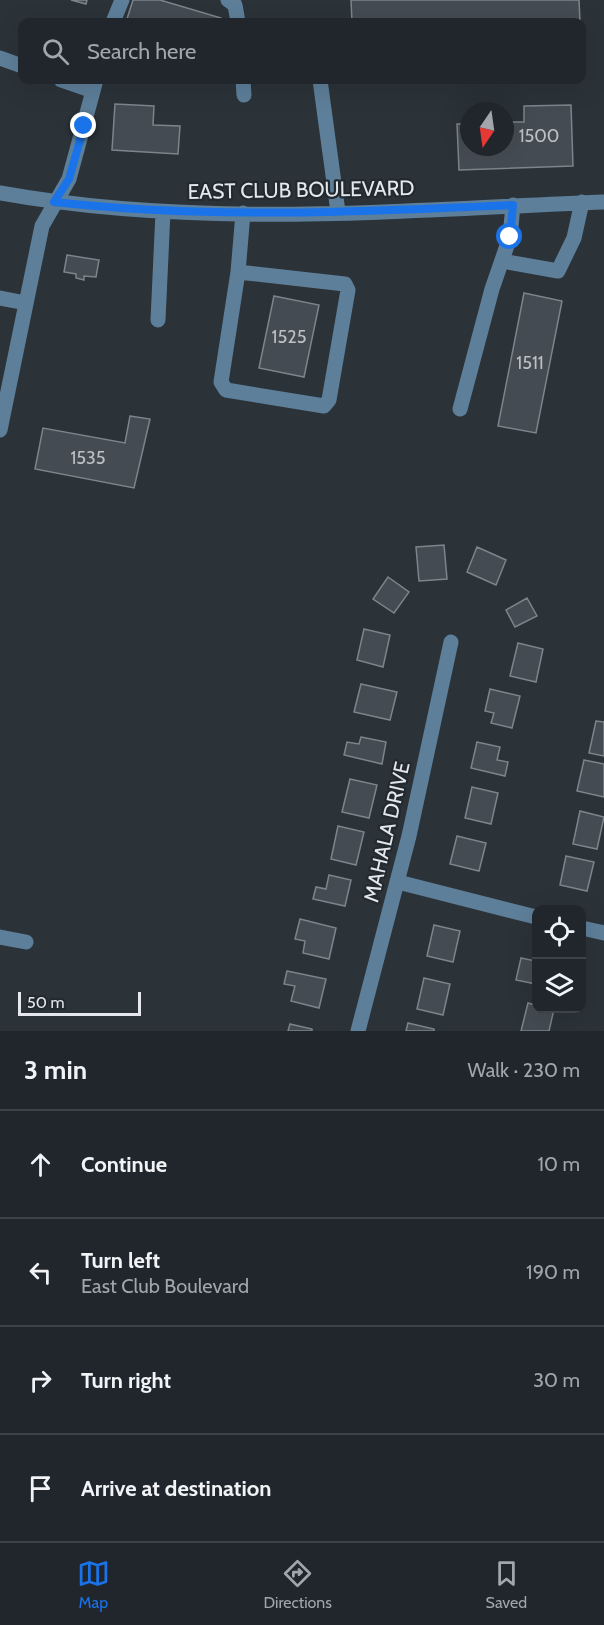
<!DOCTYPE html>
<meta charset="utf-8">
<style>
:root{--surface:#20262b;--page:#2d3237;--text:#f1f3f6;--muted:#a2a5a9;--line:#3d4347;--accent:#1a73e8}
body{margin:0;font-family:Cabin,sans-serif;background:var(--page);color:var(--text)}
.controls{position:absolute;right:18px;bottom:18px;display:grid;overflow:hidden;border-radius:12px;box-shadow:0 6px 24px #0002}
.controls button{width:54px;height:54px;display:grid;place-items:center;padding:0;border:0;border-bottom:2px solid var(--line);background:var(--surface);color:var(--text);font:30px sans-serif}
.compass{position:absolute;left:460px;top:102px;width:54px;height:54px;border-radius:50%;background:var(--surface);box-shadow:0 6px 24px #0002;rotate:193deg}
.scale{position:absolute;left:18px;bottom:15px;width:123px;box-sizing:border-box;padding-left:6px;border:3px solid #e4e8ec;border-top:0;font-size:16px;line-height:21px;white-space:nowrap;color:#e4e8ec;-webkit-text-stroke:4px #22292f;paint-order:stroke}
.stop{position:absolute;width:18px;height:18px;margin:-14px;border:4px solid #1a73e8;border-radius:50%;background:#fff}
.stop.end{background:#1a73e8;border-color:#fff;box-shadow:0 2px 6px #0008}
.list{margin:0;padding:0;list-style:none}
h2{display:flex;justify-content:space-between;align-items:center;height:78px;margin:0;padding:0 24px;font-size:26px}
h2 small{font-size:20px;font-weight:400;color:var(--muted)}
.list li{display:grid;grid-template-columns:39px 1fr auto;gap:18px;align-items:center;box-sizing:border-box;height:108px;padding:0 24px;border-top:2px solid var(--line)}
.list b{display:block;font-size:22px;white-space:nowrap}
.list p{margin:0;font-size:20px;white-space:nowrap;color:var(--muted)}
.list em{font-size:20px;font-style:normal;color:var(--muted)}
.icon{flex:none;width:33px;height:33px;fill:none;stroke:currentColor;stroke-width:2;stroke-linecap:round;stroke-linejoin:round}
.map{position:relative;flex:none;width:604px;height:1031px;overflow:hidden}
.search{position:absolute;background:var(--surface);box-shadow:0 6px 24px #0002;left:18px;right:18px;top:18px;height:66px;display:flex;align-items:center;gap:15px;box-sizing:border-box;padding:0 21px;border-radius:12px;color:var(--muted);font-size:22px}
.sheet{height:510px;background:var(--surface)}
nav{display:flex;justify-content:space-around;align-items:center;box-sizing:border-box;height:84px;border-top:2px solid var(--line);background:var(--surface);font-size:16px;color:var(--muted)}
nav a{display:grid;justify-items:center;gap:3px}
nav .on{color:var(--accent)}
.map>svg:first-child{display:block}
.building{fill:#444b52;stroke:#7c858c;stroke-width:1.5}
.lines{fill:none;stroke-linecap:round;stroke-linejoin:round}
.minor{stroke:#5e7f9a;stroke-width:15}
.route{stroke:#1a73e8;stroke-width:8}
.labels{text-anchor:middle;stroke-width:4.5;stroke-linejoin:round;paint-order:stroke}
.number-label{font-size:18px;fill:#bcc1c6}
.street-label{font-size:21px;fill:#e4e8ec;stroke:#22292f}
</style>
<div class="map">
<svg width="604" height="1031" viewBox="0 0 604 1031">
<rect width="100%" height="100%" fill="#2b3339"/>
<path class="building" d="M 71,0 L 87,0 L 86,4 Z
M 133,0 L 160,0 L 221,18 L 220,22 L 126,22 Z
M 351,0 L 579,0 L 580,22 L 352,22 Z
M 115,104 L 154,106 L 153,125 L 180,126 L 178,154 L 112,150 Z
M 571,105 L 573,166 L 459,170 L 457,124 L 469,124 L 469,147 L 505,147 L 505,122 L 524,122 L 524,106 Z
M 67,255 L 99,260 L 96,277 L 84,276 L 84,280 L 76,278 L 76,274 L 64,272 Z
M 524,293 L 562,301 L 536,433 L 498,426 Z
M 274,296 L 319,305 L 304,377 L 259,368 Z
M 130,416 L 150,419 L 134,488 L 35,469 L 43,428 L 125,443 Z
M 444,545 L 447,579 L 419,581 L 416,547 Z
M 477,547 L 506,560 L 496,585 L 467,572 Z
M 388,577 L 409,592 L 394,613 L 373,599 Z
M 527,598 L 537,616 L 515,627 L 506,610 Z
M 364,629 L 390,635 L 383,667 L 357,660 Z
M 518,643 L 543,649 L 536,682 L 510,676 Z
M 361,684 L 397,692 L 390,720 L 354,712 Z
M 490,689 L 520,696 L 512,728 L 491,723 L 494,713 L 485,711 Z
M 596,721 L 604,722 L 604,756 L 589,753 Z
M 361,737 L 386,742 L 382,764 L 344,755 L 347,742 L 359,744 Z
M 477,742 L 500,747 L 497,760 L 508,762 L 505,776 L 471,768 Z
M 584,760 L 604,764 L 604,797 L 577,791 Z
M 350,779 L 377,785 L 369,818 L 342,812 Z
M 472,787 L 498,793 L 491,824 L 465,818 Z
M 580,811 L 604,817 L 597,849 L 573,844 Z
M 338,826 L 364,832 L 356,865 L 331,859 Z
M 457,836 L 486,843 L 479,871 L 450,864 Z
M 566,856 L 594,862 L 587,891 L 560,885 Z
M 329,875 L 351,880 L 345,906 L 313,899 L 316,887 L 326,889 Z
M 300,919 L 336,928 L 329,959 L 303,953 L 305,941 L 295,939 Z
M 434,925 L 460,931 L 453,962 L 427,956 Z
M 521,958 L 536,961 L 536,984 L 516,980 Z
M 287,971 L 326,979 L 319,1008 L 291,1001 L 295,986 L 284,984 Z
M 424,978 L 450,984 L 443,1015 L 417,1009 Z
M 528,1003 L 536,1005 L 536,1008 L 554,1009 L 549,1031 L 521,1031 Z
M 408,1023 L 434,1029 L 434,1031 L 406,1031 Z
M 290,1024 L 312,1029 L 312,1031 L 288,1031 Z"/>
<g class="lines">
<path class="minor" d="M 228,0 L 235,5 L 238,22
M 113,22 L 122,0
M 0,58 L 22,66
M 61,80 L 93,91
M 243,80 L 244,95
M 320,80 L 338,212
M 0,193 C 199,229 403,210 604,202
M 502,261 L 558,271 L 574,238 L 582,202
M 238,272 L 345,284 L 348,290 L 329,400 L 324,406 L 226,390 L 221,382 L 238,272 L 243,213
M 0,298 L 26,303
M 158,320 L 163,212
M 460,409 L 492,289 L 510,237 L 513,205
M 0,430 L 42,226 L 69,179 L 96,80
M 398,882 L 536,917
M 582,928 L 604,933
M 0,937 L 26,942
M 358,1031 L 409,836 L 451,642"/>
</g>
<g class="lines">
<path class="route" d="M 84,126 L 69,179 L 54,202 C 207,219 359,212 513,205 L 510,237"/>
</g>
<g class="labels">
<g class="number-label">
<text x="539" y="142">1500</text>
<text x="289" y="343">1525</text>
<text x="530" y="369">1511</text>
<text x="88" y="464">1535</text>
</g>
<g class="street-label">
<text transform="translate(301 190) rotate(-1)" y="7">EAST CLUB BOULEVARD</text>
<text transform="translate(387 832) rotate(-77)" y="7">MAHALA DRIVE</text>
</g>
</g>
</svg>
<div class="controls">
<button><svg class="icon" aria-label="locate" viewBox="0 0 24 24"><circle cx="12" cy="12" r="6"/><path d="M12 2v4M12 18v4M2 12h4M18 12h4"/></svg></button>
<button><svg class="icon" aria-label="layers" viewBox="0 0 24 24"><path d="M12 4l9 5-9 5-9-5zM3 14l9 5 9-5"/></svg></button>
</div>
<svg class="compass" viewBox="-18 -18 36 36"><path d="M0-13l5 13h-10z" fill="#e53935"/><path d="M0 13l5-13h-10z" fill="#a2a5a9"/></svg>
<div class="scale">50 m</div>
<div class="stop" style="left:510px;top:237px"></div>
<div class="stop end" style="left:84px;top:126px"></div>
<div class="search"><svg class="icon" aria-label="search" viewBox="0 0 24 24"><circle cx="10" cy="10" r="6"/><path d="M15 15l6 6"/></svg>Search here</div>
</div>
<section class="sheet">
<h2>3 min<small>Walk · 230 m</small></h2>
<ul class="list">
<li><svg class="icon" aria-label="ahead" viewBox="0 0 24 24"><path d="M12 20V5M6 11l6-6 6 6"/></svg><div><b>Continue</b></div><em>10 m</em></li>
<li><svg class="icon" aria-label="left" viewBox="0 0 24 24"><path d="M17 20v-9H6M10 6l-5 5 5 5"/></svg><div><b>Turn left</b><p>East Club Boulevard</p></div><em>190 m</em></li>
<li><svg class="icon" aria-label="right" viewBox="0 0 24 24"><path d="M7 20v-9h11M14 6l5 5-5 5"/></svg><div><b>Turn right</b></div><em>30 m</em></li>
<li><svg class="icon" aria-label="arrive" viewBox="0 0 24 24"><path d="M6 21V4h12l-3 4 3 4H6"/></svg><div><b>Arrive at destination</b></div></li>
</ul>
</section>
<nav>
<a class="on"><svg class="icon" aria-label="map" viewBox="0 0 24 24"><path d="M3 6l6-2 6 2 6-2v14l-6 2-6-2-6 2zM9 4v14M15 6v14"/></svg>Map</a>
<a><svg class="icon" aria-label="directions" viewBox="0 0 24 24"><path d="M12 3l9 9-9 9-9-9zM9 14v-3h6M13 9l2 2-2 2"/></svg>Directions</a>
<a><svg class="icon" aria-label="saved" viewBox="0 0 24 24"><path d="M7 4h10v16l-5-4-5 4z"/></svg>Saved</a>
</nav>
